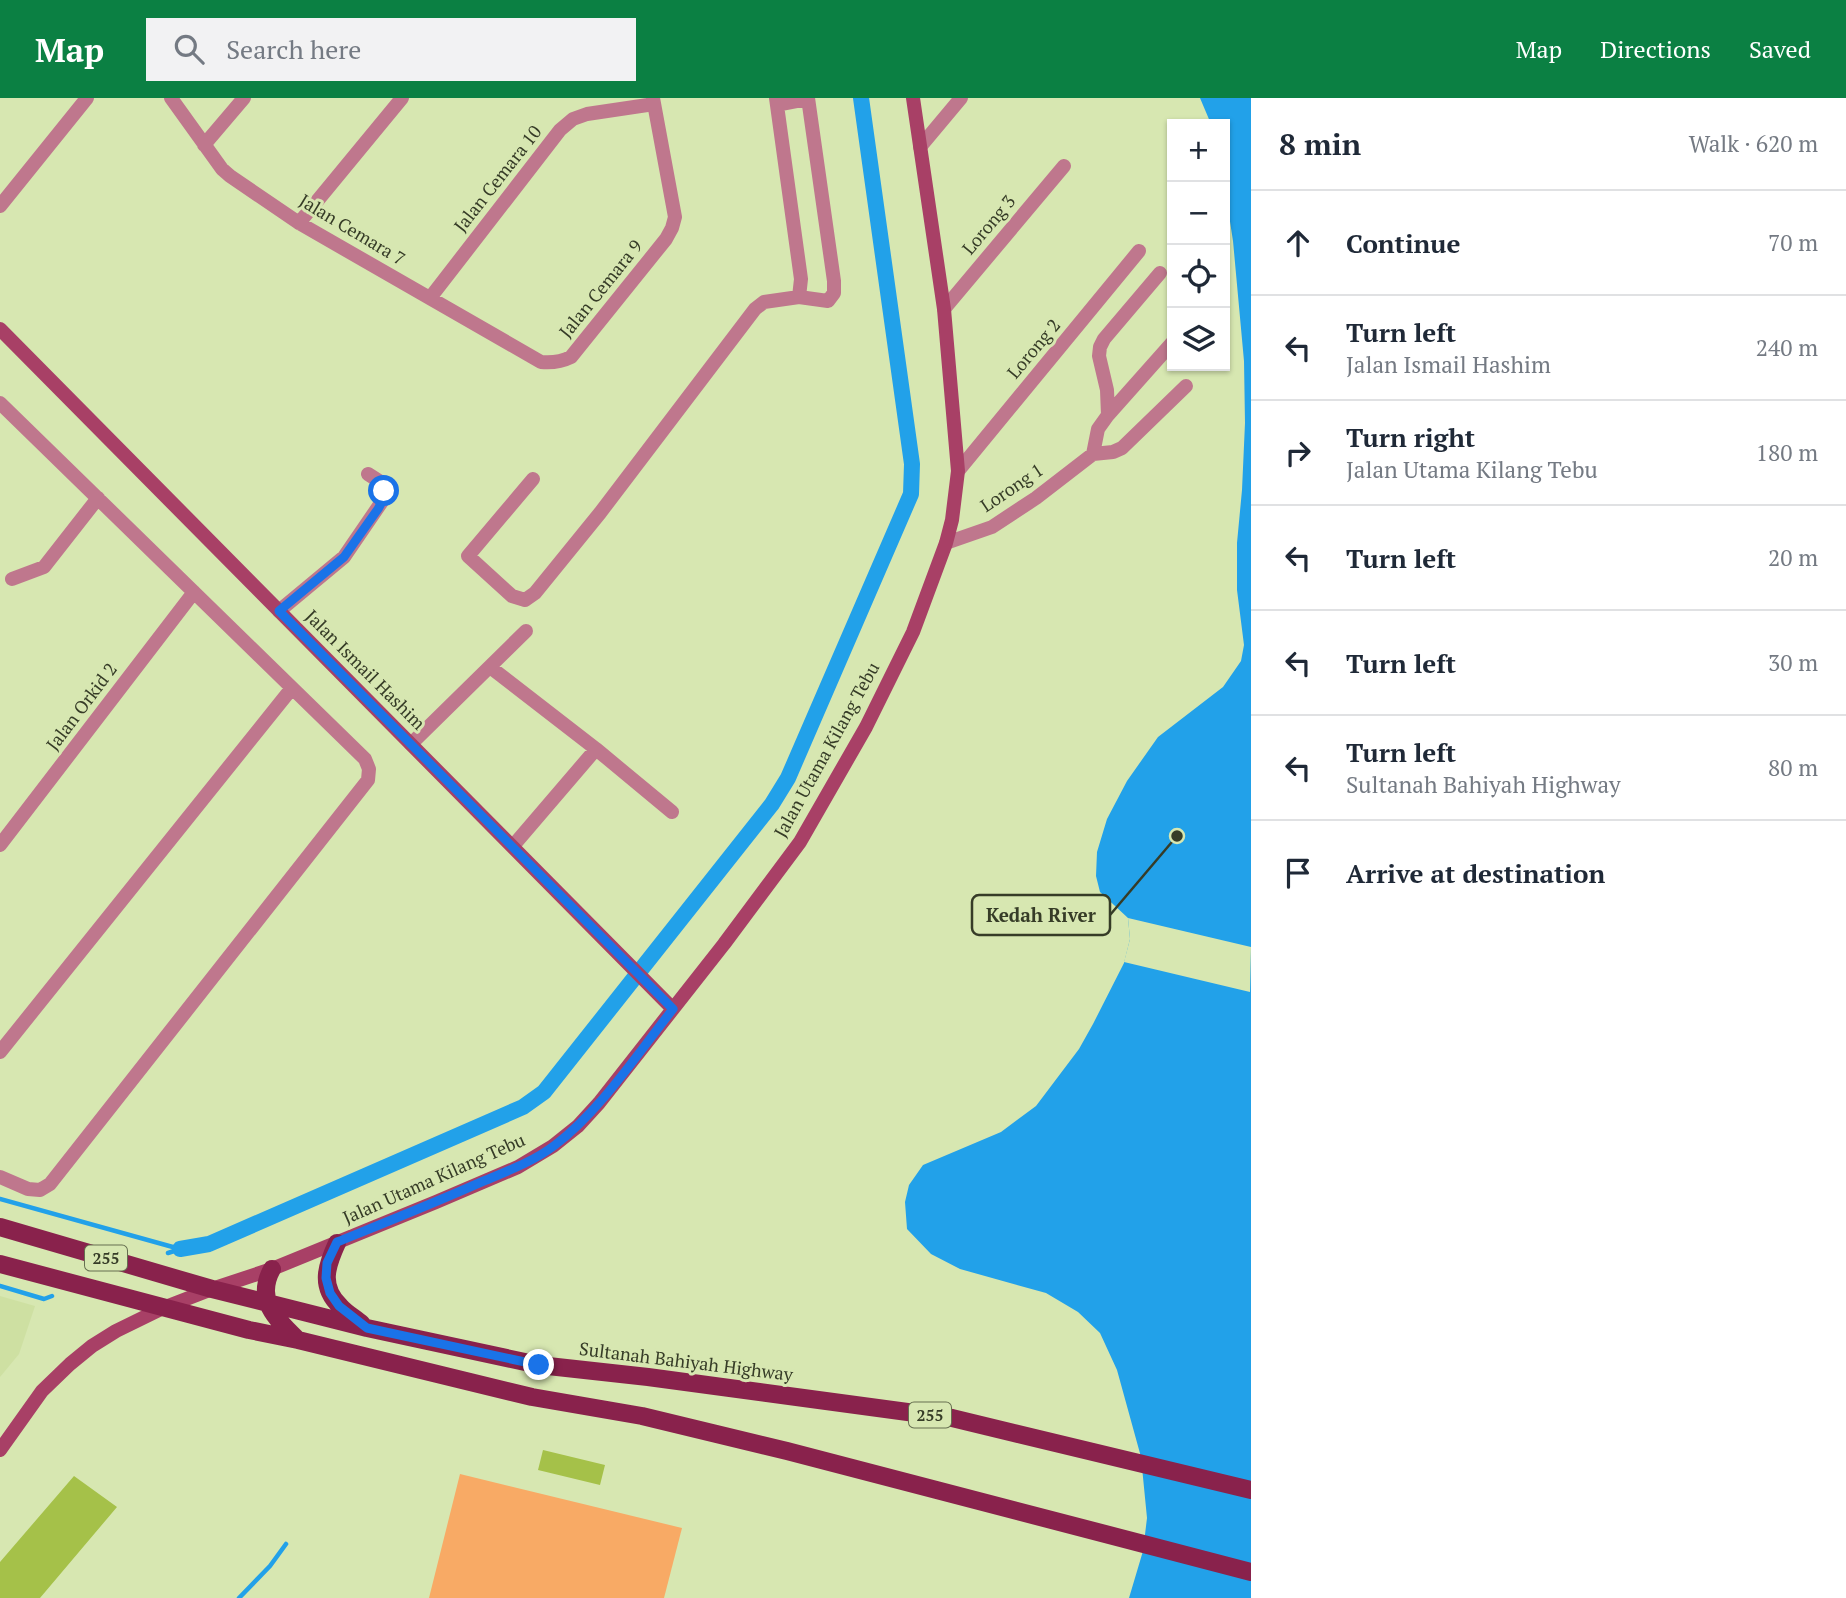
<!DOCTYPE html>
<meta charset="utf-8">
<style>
:root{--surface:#fff;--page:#f2f2f3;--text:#1f2937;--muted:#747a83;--line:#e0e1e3;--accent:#0b8043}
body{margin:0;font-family:"PT Serif",serif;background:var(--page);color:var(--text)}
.controls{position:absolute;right:21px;top:21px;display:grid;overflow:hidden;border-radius:0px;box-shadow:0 2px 5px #0004}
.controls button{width:63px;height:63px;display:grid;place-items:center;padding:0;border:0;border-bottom:2px solid var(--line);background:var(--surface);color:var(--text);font:35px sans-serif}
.stop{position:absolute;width:21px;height:21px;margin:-16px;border:5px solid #1a73e8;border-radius:50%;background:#fff}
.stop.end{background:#1a73e8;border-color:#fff;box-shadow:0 2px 7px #0008}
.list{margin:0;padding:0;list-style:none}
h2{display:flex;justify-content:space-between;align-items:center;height:91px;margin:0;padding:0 28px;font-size:30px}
h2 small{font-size:23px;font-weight:400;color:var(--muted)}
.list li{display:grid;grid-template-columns:46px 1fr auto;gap:21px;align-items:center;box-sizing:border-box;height:105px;padding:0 28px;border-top:2px solid var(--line)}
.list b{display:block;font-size:26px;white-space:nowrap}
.list p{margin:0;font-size:23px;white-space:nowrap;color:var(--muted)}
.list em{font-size:23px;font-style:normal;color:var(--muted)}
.icon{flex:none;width:38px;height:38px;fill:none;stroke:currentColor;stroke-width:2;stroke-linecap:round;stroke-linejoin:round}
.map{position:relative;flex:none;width:1251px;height:1500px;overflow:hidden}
header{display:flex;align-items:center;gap:42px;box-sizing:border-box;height:98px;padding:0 35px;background:var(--accent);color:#fff}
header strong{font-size:33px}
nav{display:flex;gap:38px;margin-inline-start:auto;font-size:24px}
.search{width:490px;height:63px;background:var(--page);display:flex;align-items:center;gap:18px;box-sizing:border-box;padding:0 24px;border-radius:0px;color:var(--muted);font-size:26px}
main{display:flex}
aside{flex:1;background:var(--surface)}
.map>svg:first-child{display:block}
.built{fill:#cee0a2}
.green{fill:#f8aa65}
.water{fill:#22a1e9}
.pier{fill:#d7e7b1}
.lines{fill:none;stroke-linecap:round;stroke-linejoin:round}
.stream{stroke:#22a1e9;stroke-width:4.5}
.canal{stroke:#22a1e9;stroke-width:16}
.building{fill:#a5c149}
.street{stroke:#bf778d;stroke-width:14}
.secondary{stroke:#a84066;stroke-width:14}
.primary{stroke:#89224c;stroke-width:18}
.route{stroke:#1a73e8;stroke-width:9}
.labels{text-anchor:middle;stroke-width:6;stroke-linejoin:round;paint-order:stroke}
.shield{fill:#d7e7b1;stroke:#666f50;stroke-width:2}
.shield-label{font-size:16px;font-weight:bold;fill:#363c27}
.street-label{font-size:18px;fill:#363c27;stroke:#d7e7b1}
.leader{fill:none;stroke:#363c27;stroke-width:2.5}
.callout-dot{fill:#363c27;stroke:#d7e7b1;stroke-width:2.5}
.callout{fill:#d7e7b1;stroke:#363c27;stroke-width:2.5}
.callout-label{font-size:19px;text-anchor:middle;font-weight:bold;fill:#363c27}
</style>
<header>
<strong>Map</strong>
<div class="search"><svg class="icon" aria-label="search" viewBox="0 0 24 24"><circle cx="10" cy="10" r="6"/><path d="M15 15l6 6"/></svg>Search here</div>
<nav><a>Map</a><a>Directions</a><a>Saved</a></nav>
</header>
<main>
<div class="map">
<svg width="1251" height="1500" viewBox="0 0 1251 1500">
<rect width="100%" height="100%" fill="#d7e7b1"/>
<path class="built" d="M 0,1198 L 35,1208 L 19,1256 L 0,1279 Z"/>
<path class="green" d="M 460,1376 L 682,1430 L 664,1500 L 429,1500 Z"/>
<path class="water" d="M 1200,0 L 1251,0 L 1251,1500 L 1129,1500 L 1143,1453 L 1147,1420 L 1141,1359 L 1117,1272 L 1100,1235 L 1078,1214 L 1046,1195 L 960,1171 L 931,1156 L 907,1131 L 905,1104 L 909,1087 L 923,1067 L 1001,1034 L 1036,1008 L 1079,951 L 1093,926 L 1124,865 L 1130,841 L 1128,820 L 1100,794 L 1096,778 L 1097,754 L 1107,721 L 1127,683 L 1158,639 L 1223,589 L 1241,563 L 1244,547 L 1237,492 L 1237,445 L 1242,392 L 1245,325 L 1244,263 L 1233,143 L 1225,91 L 1225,26 L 1211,26 Z"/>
<path class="pier" d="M 1128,820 L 1251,849 L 1250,894 L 1124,864 L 1130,841 Z"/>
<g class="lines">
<path class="stream" d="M 0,1101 L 180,1151
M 168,1155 L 180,1151
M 0,1188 L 44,1201 L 52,1198
M 239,1500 L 270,1468 L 286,1446"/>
<path class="canal" d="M 180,1151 L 209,1146 L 523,1009 L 544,994 L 772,706 L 788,680 L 911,396 L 912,366 L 861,0"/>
</g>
<path class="building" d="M 543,1352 L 605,1367 L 600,1387 L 538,1372 Z
M 74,1378 L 117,1409 L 40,1500 L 0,1500 L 0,1464 Z"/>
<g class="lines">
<path class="street" d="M 171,0 L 222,71 L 230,78 L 299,125 L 541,264 C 552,265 561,264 571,259 L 666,141 L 672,130 L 675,119 L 653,0
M 777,7 L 808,1
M 204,47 L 244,0
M 920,49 L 961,0
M 0,108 L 87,0
M 299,125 L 402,0
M 799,199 L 828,203 L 834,195 L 834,183 L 808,0
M 430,200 L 560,32 L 573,21 L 587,16 L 654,6
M 944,211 L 1064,68
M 0,305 L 365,661 L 369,671 L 368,682 L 50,1086 L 40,1092 L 28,1091 L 0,1079
M 1108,317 L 1172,245
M 1093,356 L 1098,331 L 1108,317 L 1107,292 L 1099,258 L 1100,249 L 1104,241 L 1160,175
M 958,373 L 1139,153
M 533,381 L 468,458 L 512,498 L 525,502 L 535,495 L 600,415 L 755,211 L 764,204 L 799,199 L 801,181 L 776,0
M 946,445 L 992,429 L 1036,400 L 1093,356 L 1113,354 L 1122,350 L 1186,288
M 12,481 L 44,469 L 98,400
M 279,513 L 344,459 L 383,402 L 384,393 L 382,385 L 368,376
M 490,569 L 596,651 L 672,714
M 411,646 L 526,533
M 0,747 L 194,494
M 513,748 L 596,651
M 0,954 L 292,590"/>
<path class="secondary" d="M 0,231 L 673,911
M 0,1352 L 42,1293 L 70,1266 L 92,1248 L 116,1233 L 163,1210 L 212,1191 L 272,1171 L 436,1104 L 518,1069 L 553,1048 L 578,1028 L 599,1005 L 724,846 L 800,744 L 866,629 L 913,534 L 946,445 L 952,422 L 958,373 L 944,211 L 913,0"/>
<path class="primary" d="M 0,1129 L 212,1191 L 367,1230 L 539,1267 L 648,1279 L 952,1320 L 1251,1392
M 337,1145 C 327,1167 319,1188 340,1208 C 346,1215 355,1220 362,1226
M 0,1166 L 249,1232 L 298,1242 L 532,1299 L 642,1318 L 787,1353 L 1251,1474
M 272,1171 C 255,1202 276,1221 298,1242"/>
</g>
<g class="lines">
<path class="route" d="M 384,393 L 383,402 L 378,411 L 344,459 L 279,513 L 673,911 C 638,955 600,1013 555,1047 C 533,1064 505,1074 479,1085 C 432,1106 384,1125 337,1144 L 327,1165 L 326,1180 L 330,1195 L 339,1208 L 367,1230 L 539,1267"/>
</g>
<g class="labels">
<g class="shield">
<rect x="85" y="1147.5" width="42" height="25" rx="5"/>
<rect x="909" y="1304.5" width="42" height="25" rx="5"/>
</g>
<g class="shield-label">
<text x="106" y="1166">255</text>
<text x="930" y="1323">255</text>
</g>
<g class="street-label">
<text transform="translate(498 81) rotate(-52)" y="6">Jalan Cemara 10</text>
<text transform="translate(989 127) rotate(-50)" y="6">Lorong 3</text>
<text transform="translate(352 132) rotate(31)" y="6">Jalan Cemara 7</text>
<text transform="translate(601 191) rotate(-51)" y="6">Jalan Cemara 9</text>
<text transform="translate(1034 251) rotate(-50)" y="6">Lorong 2</text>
<text transform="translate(1012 390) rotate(-34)" y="6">Lorong 1</text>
<text transform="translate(365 572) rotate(45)" y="6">Jalan Ismail Hashim</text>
<text transform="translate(82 609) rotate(-53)" y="6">Jalan Orkid 2</text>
<text transform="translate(827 652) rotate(-61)" y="6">Jalan Utama Kilang Tebu</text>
<text transform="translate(434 1081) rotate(-24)" y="6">Jalan Utama Kilang Tebu</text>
<text transform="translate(686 1264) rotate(7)" y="6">Sultanah Bahiyah Highway</text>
</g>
</g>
<path class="leader" d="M1177 738L1110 817"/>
<circle class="callout-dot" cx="1177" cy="738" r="7"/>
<rect class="callout" x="972" y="797" width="138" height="40" rx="7"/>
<g class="callout-label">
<text x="1041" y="824">Kedah River</text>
</g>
</svg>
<div class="controls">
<button>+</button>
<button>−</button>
<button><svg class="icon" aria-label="locate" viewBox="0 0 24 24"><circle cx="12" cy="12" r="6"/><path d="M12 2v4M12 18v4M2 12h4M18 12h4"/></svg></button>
<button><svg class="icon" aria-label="layers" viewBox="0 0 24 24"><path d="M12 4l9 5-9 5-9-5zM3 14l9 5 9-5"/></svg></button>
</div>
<div class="stop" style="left:384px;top:393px"></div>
<div class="stop end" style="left:539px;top:1267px"></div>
</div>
<aside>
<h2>8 min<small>Walk · 620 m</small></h2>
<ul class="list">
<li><svg class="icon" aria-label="ahead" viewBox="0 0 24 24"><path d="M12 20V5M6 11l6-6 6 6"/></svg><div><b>Continue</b></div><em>70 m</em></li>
<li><svg class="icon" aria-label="left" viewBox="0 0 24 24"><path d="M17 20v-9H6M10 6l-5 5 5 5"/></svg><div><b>Turn left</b><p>Jalan Ismail Hashim</p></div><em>240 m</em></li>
<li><svg class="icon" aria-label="right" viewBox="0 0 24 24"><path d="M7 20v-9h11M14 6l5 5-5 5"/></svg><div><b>Turn right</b><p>Jalan Utama Kilang Tebu</p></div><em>180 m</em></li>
<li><svg class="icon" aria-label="left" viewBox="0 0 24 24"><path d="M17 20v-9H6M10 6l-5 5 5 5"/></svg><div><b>Turn left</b></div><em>20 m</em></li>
<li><svg class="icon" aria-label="left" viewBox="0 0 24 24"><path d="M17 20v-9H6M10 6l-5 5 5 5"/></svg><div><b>Turn left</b></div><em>30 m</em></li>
<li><svg class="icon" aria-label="left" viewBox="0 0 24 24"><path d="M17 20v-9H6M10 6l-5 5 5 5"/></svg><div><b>Turn left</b><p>Sultanah Bahiyah Highway</p></div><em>80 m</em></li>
<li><svg class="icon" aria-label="arrive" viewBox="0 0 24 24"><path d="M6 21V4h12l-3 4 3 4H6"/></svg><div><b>Arrive at destination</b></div></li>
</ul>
</aside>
</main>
